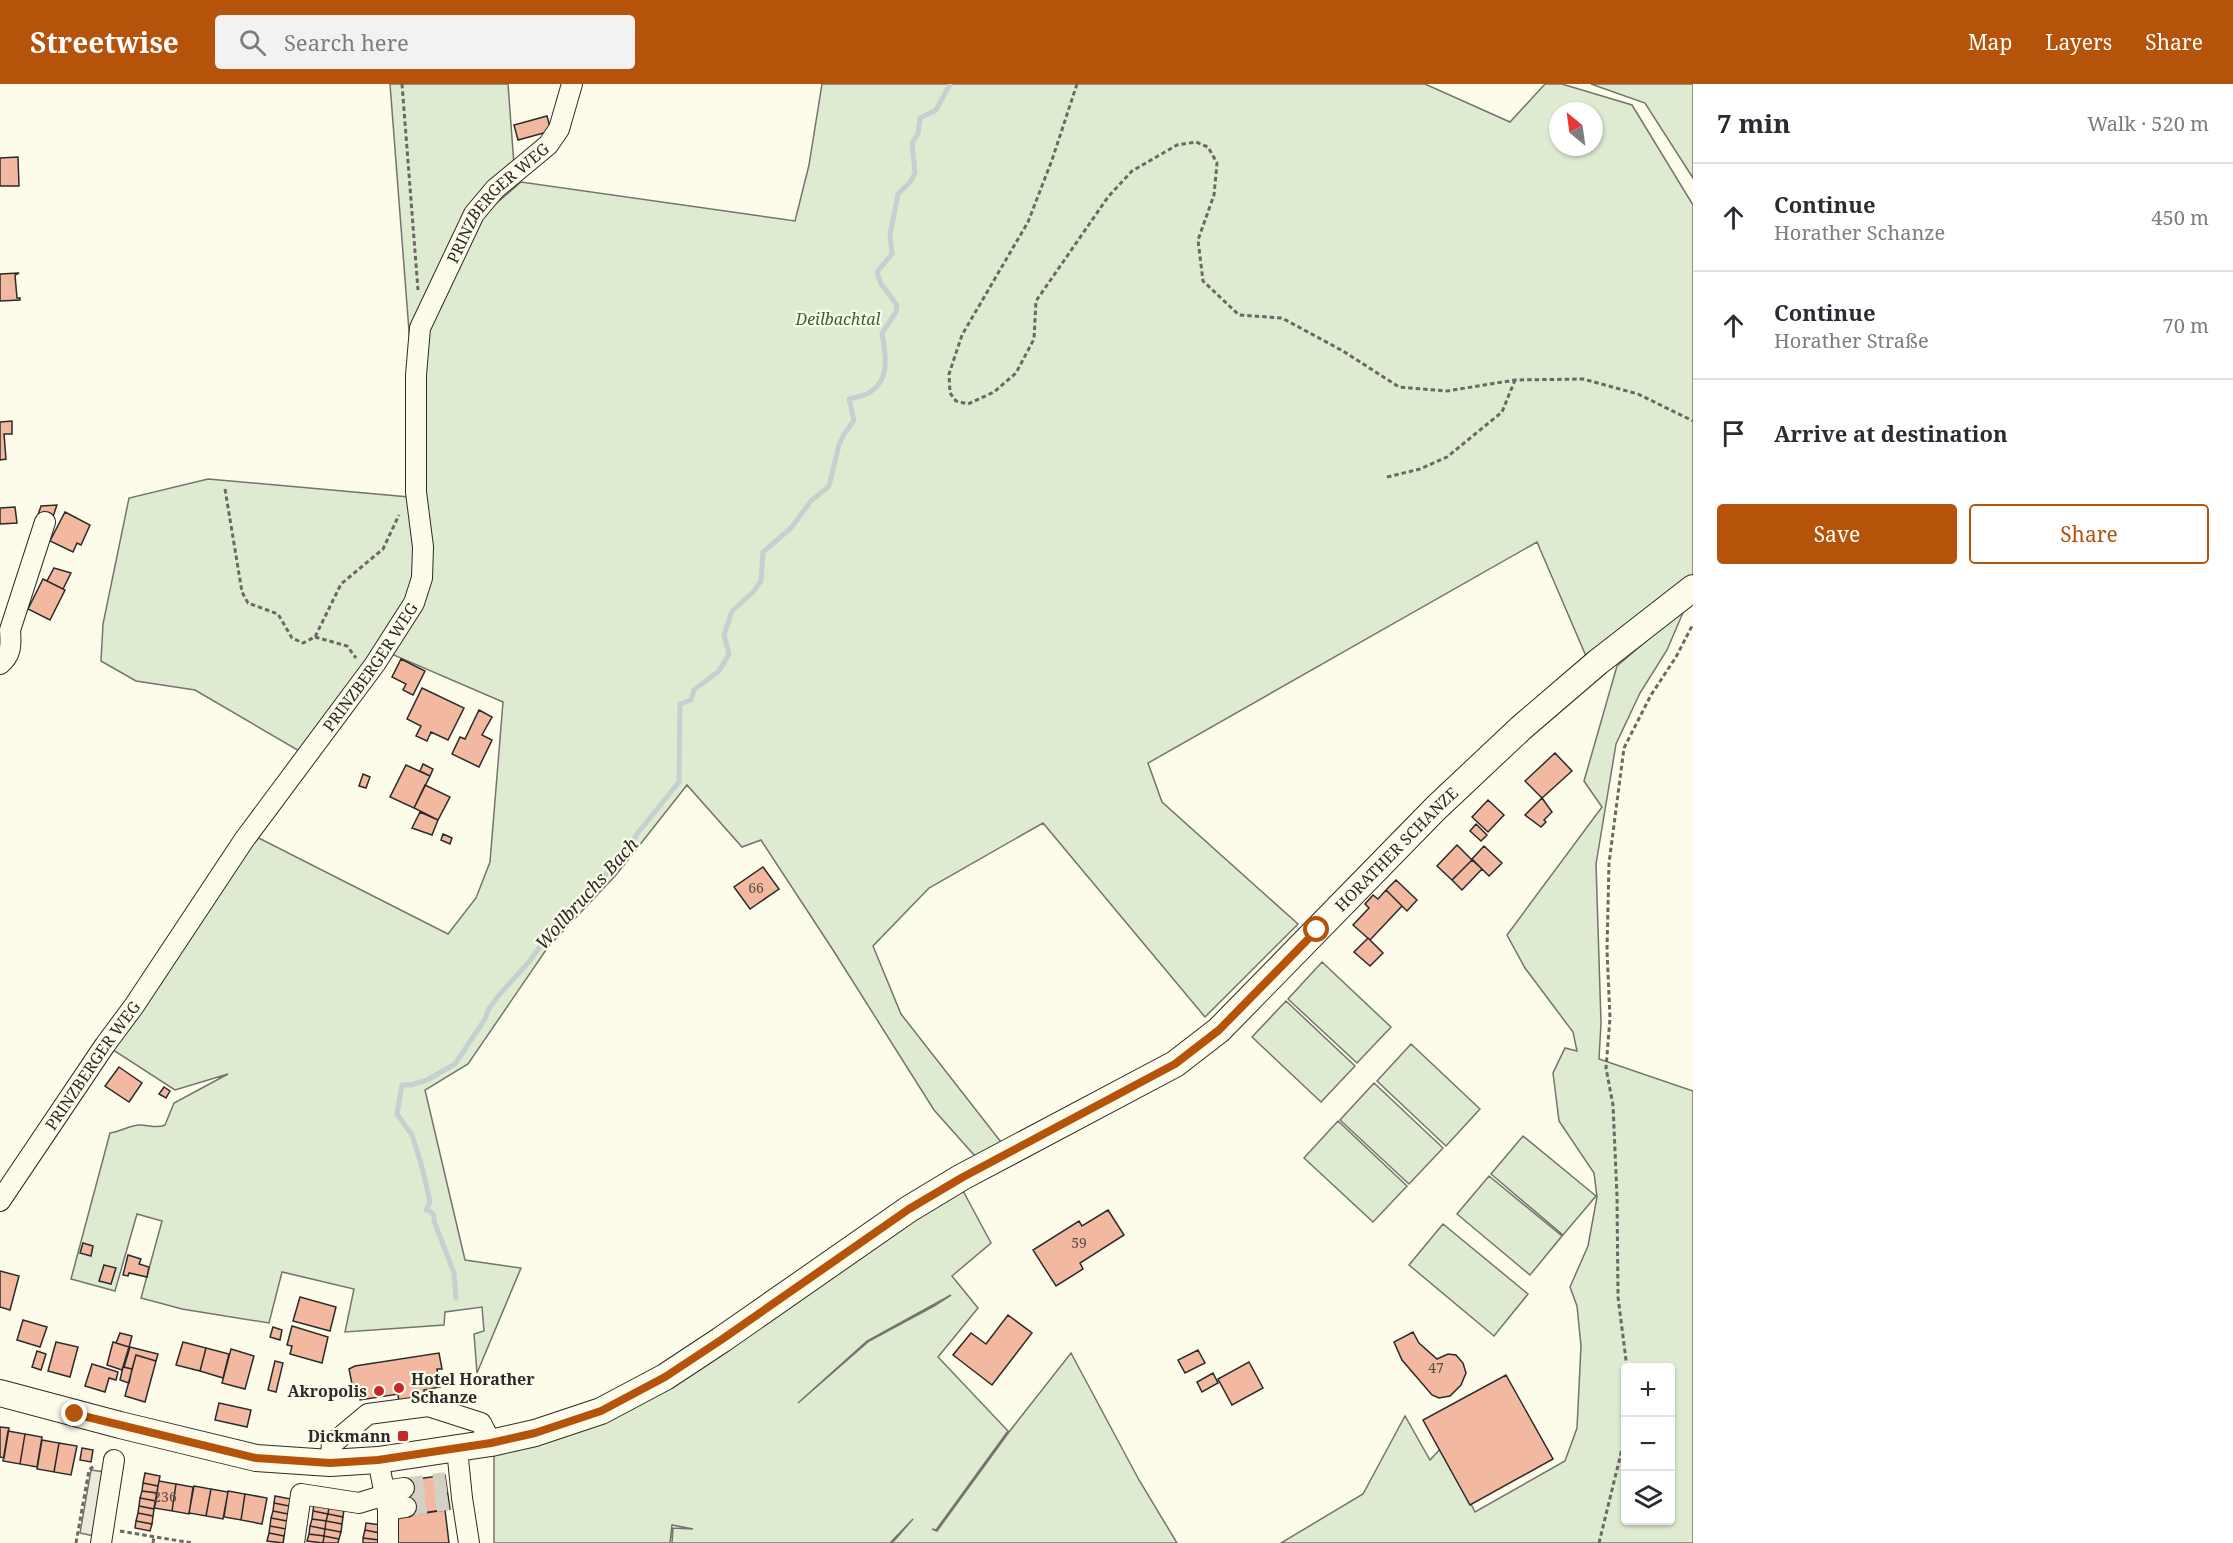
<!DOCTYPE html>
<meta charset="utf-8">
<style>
:root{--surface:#fff;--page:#f2f2f3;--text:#2b2b33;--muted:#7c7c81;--line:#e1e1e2;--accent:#b45309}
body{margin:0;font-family:"Noto Serif",serif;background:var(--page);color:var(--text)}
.controls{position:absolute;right:18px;bottom:18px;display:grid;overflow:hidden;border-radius:6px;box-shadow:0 2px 4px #0004}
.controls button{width:54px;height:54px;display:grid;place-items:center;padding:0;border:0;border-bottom:2px solid var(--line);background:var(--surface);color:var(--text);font:30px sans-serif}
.compass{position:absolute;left:1549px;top:18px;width:54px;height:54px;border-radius:50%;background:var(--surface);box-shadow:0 2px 4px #0004;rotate:331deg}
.stop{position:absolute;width:18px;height:18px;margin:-14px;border:4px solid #b45309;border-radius:50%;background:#fff}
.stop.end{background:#b45309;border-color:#fff;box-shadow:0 2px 6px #0008}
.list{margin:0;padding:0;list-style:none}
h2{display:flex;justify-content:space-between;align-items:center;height:78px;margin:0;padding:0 24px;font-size:26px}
h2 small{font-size:20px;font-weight:400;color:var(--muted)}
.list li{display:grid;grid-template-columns:39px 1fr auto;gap:18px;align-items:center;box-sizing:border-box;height:108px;padding:0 24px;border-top:2px solid var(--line)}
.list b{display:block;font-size:22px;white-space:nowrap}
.list p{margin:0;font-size:20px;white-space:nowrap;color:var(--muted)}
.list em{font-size:20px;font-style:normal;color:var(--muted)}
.actions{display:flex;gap:12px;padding:18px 24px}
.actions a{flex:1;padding:14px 0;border:2px solid var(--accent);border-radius:6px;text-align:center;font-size:21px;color:var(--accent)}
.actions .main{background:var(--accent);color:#fff}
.icon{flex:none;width:33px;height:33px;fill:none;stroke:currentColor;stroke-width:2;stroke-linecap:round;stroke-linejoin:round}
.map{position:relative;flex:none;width:1693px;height:1459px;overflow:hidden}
header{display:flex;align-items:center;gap:36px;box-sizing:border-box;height:84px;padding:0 30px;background:var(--accent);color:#fff}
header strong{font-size:28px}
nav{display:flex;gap:33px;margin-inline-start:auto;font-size:21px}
.search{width:420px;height:54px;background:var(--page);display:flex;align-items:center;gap:15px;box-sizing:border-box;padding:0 21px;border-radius:6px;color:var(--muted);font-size:22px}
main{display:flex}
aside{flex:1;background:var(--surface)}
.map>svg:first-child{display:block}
.green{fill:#deebd1;stroke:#74746e;stroke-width:1.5;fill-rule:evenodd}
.parking{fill:#eceadb;stroke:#74746e;stroke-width:1.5}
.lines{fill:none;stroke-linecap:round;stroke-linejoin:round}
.stream{stroke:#c7d0d0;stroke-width:5}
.building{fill:#f2b8a0;stroke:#2b2b2b;stroke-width:1.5}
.minor-tunnel{stroke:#d3d1c4;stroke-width:20;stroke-dasharray:20 10;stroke-linecap:butt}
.minor-casing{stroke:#2b2b2b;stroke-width:22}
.major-casing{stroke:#2b2b2b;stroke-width:28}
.path{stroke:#6a6964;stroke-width:3;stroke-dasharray:4.5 3;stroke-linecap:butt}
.minor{stroke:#fdfbea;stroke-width:20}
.major{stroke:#fdfbea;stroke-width:26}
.route{stroke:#b45309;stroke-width:8}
.poi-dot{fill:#c62828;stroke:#fdfbea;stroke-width:2}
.labels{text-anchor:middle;stroke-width:4.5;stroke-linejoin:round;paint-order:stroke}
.number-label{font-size:14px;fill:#5d4e48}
.street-label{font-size:16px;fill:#2b2b2b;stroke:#fdfbea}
.park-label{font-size:16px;font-style:italic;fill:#34623c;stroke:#fdfbea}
.poi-label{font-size:16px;font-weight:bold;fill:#2b2b2b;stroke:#fdfbea;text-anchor:end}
.water-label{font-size:18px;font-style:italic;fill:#2b2b2b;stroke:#fdfbea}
</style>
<header>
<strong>Streetwise</strong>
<div class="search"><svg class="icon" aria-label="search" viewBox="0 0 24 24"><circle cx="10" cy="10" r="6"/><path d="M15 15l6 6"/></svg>Search here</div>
<nav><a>Map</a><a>Layers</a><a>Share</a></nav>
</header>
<main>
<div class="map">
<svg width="1693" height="1459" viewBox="0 0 1693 1459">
<rect width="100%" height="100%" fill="#fdfbea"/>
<path class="green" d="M 390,0 L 508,0 L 514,81 L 493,97 L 410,260 Z
M 822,0 L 1425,0 L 1510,38 L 1545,0 L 1562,0 L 1632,21 L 1693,121 L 1693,491 L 1586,572 L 1537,458 L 1148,679 L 1162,718 L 1298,840 L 1205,933 L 1043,739 L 929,804 L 873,862 L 901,930 L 1001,1058 L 975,1072 L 934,1026 L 833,866 L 761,756 L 742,763 L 687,701 L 616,791 L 548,863 L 468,980 L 425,1006 L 465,1176 L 521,1184 L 477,1289 L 474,1250 L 484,1247 L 482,1223 L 445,1228 L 444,1241 L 345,1248 L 354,1205 L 282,1188 L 269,1239 L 182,1225 L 141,1214 L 162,1137 L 137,1130 L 115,1207 L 71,1195 L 110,1049 C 120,1048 130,1041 140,1041 C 149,1041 157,1045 165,1041 L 174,1019 L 228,990 L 175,1006 L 107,962 L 245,747 L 448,850 L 476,814 L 490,778 L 503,618 L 389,569 L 417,521 L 425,249 L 484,130 L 521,98 L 795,137 L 809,81 ZM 1558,27 L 1594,27 L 1594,63 L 1558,63 Z
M 1591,0 L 1693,0 L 1693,94 L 1645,19 Z
M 208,395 L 409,413 L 416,491 L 408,518 L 301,668 L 195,606 L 136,597 L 101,577 L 103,540 L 129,414 Z
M 1685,524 L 1667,566 L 1640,609 L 1616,660 L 1596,780 L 1601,939 L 1599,975 L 1693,1007 L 1693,1459 L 1281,1459 L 1363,1410 L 1405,1332 L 1430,1376 L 1442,1363 L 1475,1428 L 1565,1377 L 1577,1344 L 1581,1262 L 1577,1222 L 1570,1203 L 1588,1162 L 1597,1113 L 1594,1089 L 1559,1037 L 1553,989 L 1565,964 L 1577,967 L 1573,948 L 1525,884 L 1507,851 L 1602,723 L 1584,697 L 1617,582 ZM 1626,1284 L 1670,1284 L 1670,1436 L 1626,1436 Z
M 1322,878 L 1391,943 L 1357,979 L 1288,915 Z
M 1286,917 L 1355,982 L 1321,1018 L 1252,953 Z
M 1411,960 L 1480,1025 L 1446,1062 L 1377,997 Z
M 1374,999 L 1443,1064 L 1409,1100 L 1340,1036 Z
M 1338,1037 L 1407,1102 L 1373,1138 L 1304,1074 Z
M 1523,1052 L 1596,1112 L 1563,1151 L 1491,1090 Z
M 1489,1092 L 1562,1152 L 1530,1191 L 1457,1130 Z
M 962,1105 L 991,1159 L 952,1192 L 978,1224 L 938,1273 L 1008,1347 L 936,1446 L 932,1445 L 937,1447 L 1009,1348 L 1071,1269 L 1139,1396 L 1177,1459 L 892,1459 L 913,1435 L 890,1459 L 672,1459 L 673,1444 L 693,1445 L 672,1441 L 670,1459 L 494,1459 L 494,1370 L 538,1356 ZM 951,1211 L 934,1222 L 869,1257 L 798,1319 L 867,1257 Z
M 1443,1140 L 1528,1210 L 1494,1252 L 1409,1181 Z"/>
<path class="parking" d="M 91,1386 L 105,1388 L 94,1452 L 80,1449 Z"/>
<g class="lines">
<path class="stream" d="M 456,1214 L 454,1189 L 434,1137 C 435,1130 432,1128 426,1126 L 430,1118 L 422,1083 L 412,1051 L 397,1030 L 402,1001 L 411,1001 L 427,996 L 455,980 L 485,935 L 488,926 L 499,911 L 529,878 L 555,842 L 622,774 L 637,750 L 679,698 L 680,620 L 691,616 L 694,606 L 719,587 L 729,570 L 724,551 L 732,527 L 753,508 L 761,497 L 763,468 L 791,444 L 811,417 L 829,402 L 839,361 L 843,352 L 854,336 L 849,315 C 855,313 860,313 867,310 C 891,297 886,272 882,249 L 896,228 L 897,221 L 881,200 L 877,188 L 892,170 L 890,151 L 898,110 L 911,97 L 915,89 L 912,59 L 918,50 L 920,34 L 936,26 L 950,0"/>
</g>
<path class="building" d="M 547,32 L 551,47 L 518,56 L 514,41 Z
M 18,73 L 19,102 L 0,102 L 0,74 Z
M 19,189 L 15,191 L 17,214 L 20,214 L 20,216 L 0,217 L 0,190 Z
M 12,337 L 12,350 L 4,350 L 6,375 L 0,376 L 0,338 Z
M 57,421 L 51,438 L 37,434 L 41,422 Z
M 15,423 L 17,439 L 0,440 L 0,424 Z
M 65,428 L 90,441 L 81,461 L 77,459 L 73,468 L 50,457 Z
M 54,484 L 71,489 L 63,505 L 47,497 Z
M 43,495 L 65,506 L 50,536 L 28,525 Z
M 401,575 L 425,587 L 413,611 L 403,606 L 406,600 L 392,593 Z
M 422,604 L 464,624 L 448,656 L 431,648 L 427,657 L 416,652 L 421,642 L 407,635 Z
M 479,626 L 492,633 L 482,651 L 492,656 L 479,683 L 452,670 L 460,653 L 465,655 Z
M 1555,669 L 1572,687 L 1542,714 L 1525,697 Z
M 423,680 L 433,685 L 430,692 L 420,687 Z
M 406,681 L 430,692 L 414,724 L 390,713 Z
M 363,690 L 370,693 L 366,704 L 359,702 Z
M 425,701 L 450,713 L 438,736 L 414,724 Z
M 1542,714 L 1552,728 L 1544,736 L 1546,738 L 1541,743 L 1525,731 Z
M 1488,716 L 1504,731 L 1488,748 L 1472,733 Z
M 420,728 L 438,736 L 432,751 L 412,744 Z
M 1476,740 L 1487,751 L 1481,757 L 1470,747 Z
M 443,750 L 452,754 L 450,760 L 441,756 Z
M 1457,761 L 1472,776 L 1452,796 L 1437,782 Z
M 1484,762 L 1502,779 L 1489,792 L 1472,775 Z
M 1472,776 L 1482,785 L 1462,806 L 1452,796 Z
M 763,783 L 779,805 L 750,825 L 734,803 Z
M 1396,796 L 1417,816 L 1407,827 L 1386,806 Z
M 1386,806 L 1402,822 L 1370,856 L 1353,841 L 1369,824 L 1365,820 L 1373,811 L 1378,815 Z
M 1368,854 L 1383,869 L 1370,882 L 1354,868 Z
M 119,983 L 142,999 L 129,1018 L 105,1002 Z
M 164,1003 L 170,1007 L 166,1014 L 159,1010 Z
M 1108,1126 L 1124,1151 L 1080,1179 L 1083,1185 L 1056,1202 L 1033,1166 L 1079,1137 L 1082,1142 Z
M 83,1159 L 93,1162 L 91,1172 L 80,1169 Z
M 128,1171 L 141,1175 L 139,1180 L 149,1183 L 147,1193 L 129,1189 L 128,1192 L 123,1191 Z
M 104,1181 L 116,1184 L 111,1200 L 99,1197 Z
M 0,1187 L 19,1192 L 10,1226 L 0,1223 Z
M 300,1213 L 336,1223 L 330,1247 L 293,1237 Z
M 1008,1231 L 1032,1249 L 992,1301 L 953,1271 L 971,1249 L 986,1260 Z
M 23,1236 L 47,1243 L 40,1263 L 17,1256 Z
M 292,1242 L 328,1253 L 322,1279 L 290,1270 L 292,1262 L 287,1261 Z
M 273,1243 L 282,1246 L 280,1256 L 270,1253 Z
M 1413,1248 L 1419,1259 L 1437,1275 L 1448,1270 L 1456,1271 L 1463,1279 L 1466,1289 L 1461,1301 L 1450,1312 L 1439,1314 L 1432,1311 L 1402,1276 L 1394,1258 Z
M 120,1249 L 132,1252 L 129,1263 L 116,1259 Z
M 56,1258 L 78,1263 L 70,1293 L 48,1287 Z
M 113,1258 L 129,1263 L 122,1286 L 107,1281 Z
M 183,1258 L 206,1264 L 200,1287 L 176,1281 Z
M 130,1263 L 158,1270 L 156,1277 L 136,1271 L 132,1285 L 124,1283 Z
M 206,1264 L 229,1270 L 223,1294 L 200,1287 Z
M 231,1265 L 254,1272 L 245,1305 L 222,1299 Z
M 1198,1266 L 1205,1279 L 1185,1289 L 1178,1276 Z
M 37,1267 L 46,1270 L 41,1286 L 32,1283 Z
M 439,1269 L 442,1285 L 437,1285 L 440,1303 L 424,1306 L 425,1314 L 399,1319 L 398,1310 L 360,1316 L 357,1300 L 352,1300 L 349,1285 L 355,1282 Z
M 136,1271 L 156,1277 L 145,1318 L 125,1312 Z
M 275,1277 L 283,1279 L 276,1308 L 268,1306 Z
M 1249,1278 L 1263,1304 L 1232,1321 L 1218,1295 Z
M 92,1280 L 118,1288 L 116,1296 L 109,1294 L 105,1308 L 85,1302 Z
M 123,1283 L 132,1285 L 129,1299 L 120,1296 Z
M 1213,1289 L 1218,1299 L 1202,1308 L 1197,1298 Z
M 1506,1291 L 1553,1375 L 1470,1421 L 1423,1336 Z
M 219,1319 L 251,1326 L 247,1343 L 215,1336 Z
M 0,1343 L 9,1344 L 4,1374 L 0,1373 Z
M 8,1347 L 25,1350 L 20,1380 L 3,1377 Z
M 25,1350 L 42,1353 L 37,1383 L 20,1380 Z
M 42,1356 L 59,1359 L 54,1388 L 37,1385 Z
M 59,1359 L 77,1362 L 71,1391 L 54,1388 Z
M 82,1364 L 93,1366 L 91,1378 L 80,1376 Z
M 145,1389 L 160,1392 L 158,1402 L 143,1399 Z
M 445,1391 L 450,1425 L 408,1431 L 403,1397 Z
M 159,1397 L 176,1400 L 172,1427 L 154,1424 Z
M 143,1399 L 158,1402 L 157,1409 L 142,1407 Z
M 176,1400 L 193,1403 L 189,1430 L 172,1427 Z
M 194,1402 L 211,1405 L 206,1432 L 189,1429 Z
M 211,1405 L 228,1408 L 223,1435 L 206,1432 Z
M 142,1407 L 157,1409 L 156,1417 L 140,1414 Z
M 228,1407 L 245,1410 L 241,1436 L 224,1433 Z
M 245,1410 L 267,1414 L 262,1440 L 241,1436 Z
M 275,1412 L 291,1415 L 289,1422 L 274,1419 Z
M 140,1414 L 156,1417 L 154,1425 L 139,1422 Z
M 274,1419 L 289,1422 L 288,1430 L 273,1427 Z
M 314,1420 L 329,1423 L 328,1430 L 313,1427 Z
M 139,1422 L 154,1425 L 153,1432 L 138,1429 Z
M 329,1423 L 344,1425 L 343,1433 L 328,1430 Z
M 445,1426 L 449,1459 L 395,1459 L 392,1434 Z
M 273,1427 L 288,1430 L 287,1437 L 271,1434 Z
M 313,1427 L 328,1430 L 326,1437 L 312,1435 Z
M 138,1429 L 153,1432 L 152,1440 L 136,1437 Z
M 328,1430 L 343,1433 L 342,1440 L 326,1437 Z
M 271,1434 L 287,1437 L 286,1445 L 270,1442 Z
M 312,1435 L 326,1437 L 325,1445 L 310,1442 Z
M 136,1437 L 152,1440 L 150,1447 L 135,1444 Z
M 326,1437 L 342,1440 L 341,1448 L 325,1445 Z
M 366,1439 L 381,1441 L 380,1449 L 365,1446 Z
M 270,1442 L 286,1445 L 284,1452 L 269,1449 Z
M 310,1442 L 325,1445 L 324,1452 L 309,1450 Z
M 325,1445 L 341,1448 L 339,1455 L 324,1452 Z
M 365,1446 L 380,1449 L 379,1456 L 363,1454 Z
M 269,1449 L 284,1452 L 283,1459 L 267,1457 Z
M 309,1450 L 324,1452 L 323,1459 L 307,1457 Z
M 324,1452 L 339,1455 L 338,1459 L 323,1459 Z
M 363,1454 L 379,1456 L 378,1459 L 363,1459 Z"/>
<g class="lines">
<path class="minor-tunnel" d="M 404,1404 L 446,1398
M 406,1423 L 448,1416"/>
<g class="minor-casing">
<g id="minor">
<path d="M 0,580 C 12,570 11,560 10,546 L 45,438"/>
<path id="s1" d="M 0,1117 L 105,961 L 134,922 L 244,756 L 375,580 L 414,519 L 422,494 L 423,463 L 416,408 L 416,291 L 420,244 L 474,130 L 495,105 L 548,61 L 559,45 L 572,0"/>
<path d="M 457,1365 L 462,1414 L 469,1459"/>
<path d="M 378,1376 L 388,1426 L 406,1423"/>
<path d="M 330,1379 L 332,1360 L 368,1330 L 428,1322 L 481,1339 L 491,1359"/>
<path d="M 385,1407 L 404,1404"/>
<path d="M 388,1426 L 388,1459"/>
<path d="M 101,1459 L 114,1376"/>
<path d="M 294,1459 L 301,1410 L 359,1419 L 385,1411"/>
</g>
</g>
<g class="major-casing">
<g id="major">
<path id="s2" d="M 0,1309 L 120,1341 L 256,1374 L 330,1379 L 378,1376 L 491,1359 L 535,1349 L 601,1327 L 665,1293 L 721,1256 L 909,1125 L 962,1093 L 1175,980 L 1219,946 L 1436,724 L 1521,644 L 1598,578 L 1693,504"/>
</g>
</g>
<path class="path" d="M 402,0 L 418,206
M 1077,0 L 1052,76 L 1028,138 L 962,251 L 949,290 L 950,309 L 956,317 L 968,320 L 994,308 L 1016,289 L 1034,255 L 1036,217 L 1108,113 L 1132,87 L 1177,61 L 1196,58 L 1208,63 L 1217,79 L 1214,111 L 1198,156 L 1203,197 L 1239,231 L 1282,234 L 1343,267 L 1399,303 L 1447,307 L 1515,296 L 1583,295 L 1638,310 L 1693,337
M 1387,393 L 1420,385 L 1447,373 L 1502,328 L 1515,296
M 225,405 L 242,508 L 248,519 L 278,530 L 292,554 L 303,559 L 315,553 L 341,500 L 383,465 L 399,431
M 315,553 L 347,562 L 356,574
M 1627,1284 L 1618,1213 L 1617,1112 L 1613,1021 L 1606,984 L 1610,934 L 1607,866 L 1609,779 L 1624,664 L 1651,611 L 1676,573 L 1693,540
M 120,1447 L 192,1459
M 76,1459 L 89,1386 L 94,1382
M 153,1459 L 154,1452
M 1599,1459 L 1623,1361 L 1626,1334"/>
<use href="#minor" class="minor"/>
<use href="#major" class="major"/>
</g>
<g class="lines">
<path class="route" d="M 75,1330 L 256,1374 L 330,1379 L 378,1376 L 491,1359 L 535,1349 L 601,1327 L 665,1293 L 721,1256 L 909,1125 L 963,1093 L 1175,980 L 1219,946 L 1317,846"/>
</g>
<g class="poi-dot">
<circle cx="399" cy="1304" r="6"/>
<circle cx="379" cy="1307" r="6"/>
<rect x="397" y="1346" width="12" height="12" rx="3"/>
</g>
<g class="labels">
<g class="number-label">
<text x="756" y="809">66</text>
<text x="1079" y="1164">59</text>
<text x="1436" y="1289">47</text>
<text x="165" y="1418">236</text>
</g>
<g class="street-label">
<text dy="6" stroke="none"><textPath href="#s1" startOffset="1154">PRINZBERGER WEG</textPath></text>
<text dy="6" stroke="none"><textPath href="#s1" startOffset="650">PRINZBERGER WEG</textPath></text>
<text dy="6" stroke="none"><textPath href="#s2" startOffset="1596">HORATHER SCHANZE</textPath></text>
<text dy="6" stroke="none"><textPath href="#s1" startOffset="164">PRINZBERGER WEG</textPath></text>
</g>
<g class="park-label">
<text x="838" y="241">Deilbachtal</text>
</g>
<g class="poi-label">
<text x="411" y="1301" text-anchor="start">Hotel Horather<tspan x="411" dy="18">Schanze</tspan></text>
<text x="367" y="1313">Akropolis</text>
<text x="391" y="1358">Dickmann</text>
</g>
<g class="water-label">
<text transform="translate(587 810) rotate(-48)" y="6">Wollbruchs Bach</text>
</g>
</g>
</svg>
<div class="controls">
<button>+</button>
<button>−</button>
<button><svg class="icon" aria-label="layers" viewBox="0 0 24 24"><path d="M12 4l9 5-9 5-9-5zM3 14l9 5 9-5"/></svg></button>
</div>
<svg class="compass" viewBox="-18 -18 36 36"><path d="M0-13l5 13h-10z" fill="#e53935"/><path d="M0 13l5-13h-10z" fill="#7c7c81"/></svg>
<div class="stop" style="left:1317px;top:846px"></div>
<div class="stop end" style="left:75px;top:1330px"></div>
</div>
<aside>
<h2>7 min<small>Walk · 520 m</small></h2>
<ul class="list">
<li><svg class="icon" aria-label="ahead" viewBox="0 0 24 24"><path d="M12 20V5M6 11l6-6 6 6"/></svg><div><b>Continue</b><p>Horather Schanze</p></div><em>450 m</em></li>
<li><svg class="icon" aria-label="ahead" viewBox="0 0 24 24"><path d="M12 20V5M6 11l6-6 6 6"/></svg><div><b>Continue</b><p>Horather Straße</p></div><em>70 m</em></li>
<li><svg class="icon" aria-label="arrive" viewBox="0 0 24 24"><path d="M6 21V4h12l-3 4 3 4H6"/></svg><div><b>Arrive at destination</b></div></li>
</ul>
<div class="actions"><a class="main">Save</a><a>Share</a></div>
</aside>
</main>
